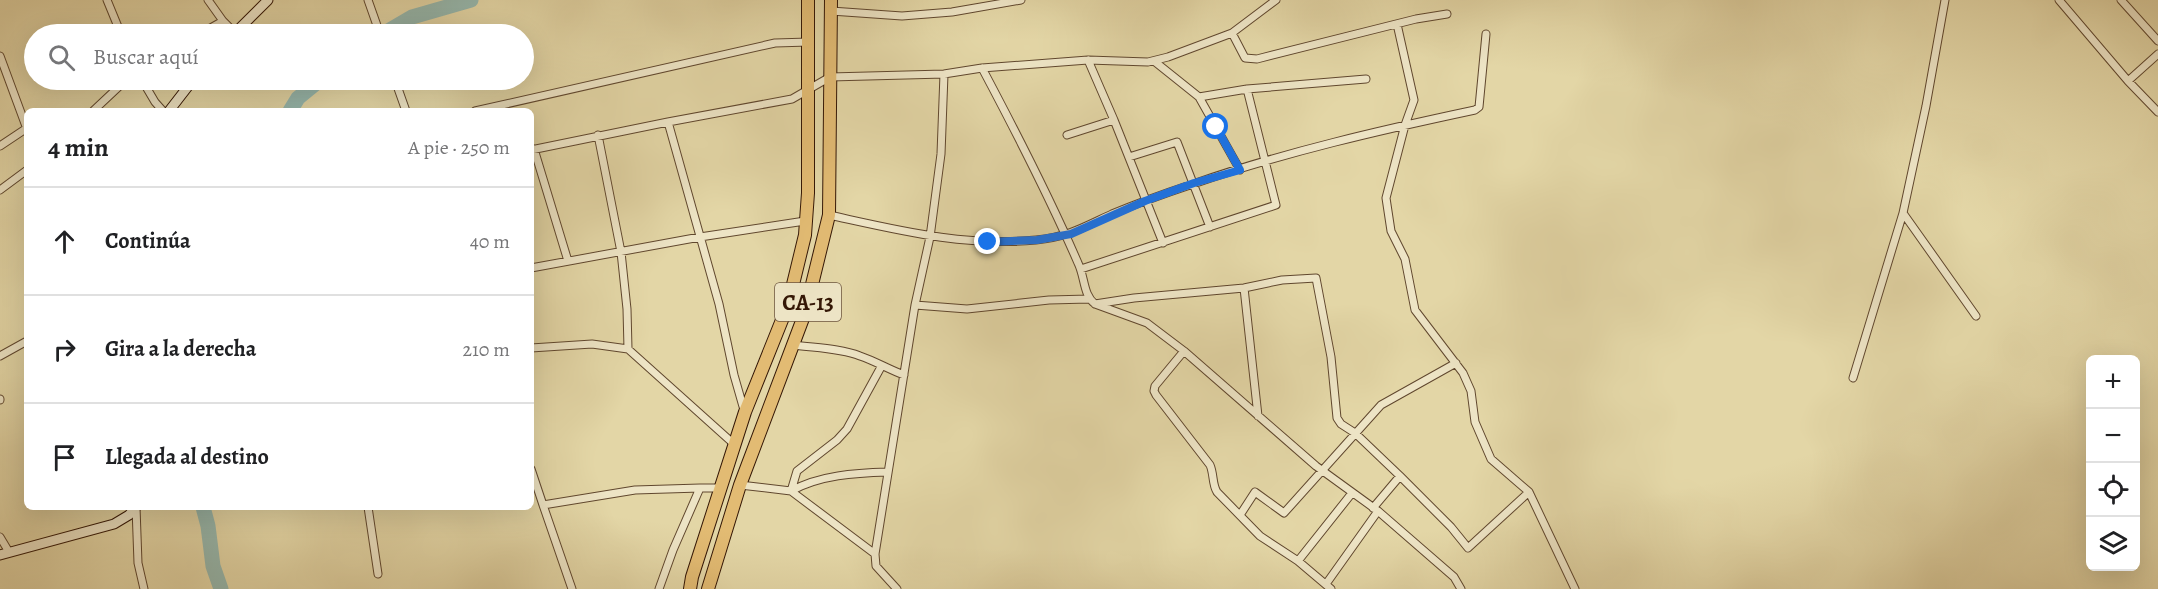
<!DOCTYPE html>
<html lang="es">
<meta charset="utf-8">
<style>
:root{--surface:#fff;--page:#f2f2f2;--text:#202124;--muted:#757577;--line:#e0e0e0}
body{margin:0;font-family:Alegreya,serif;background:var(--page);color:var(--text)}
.controls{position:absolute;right:18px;bottom:18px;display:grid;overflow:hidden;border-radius:9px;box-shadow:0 6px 24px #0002}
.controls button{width:54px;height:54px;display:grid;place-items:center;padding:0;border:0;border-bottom:2px solid var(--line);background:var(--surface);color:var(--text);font:30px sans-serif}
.stop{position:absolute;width:18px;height:18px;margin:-14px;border:4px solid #1a73e8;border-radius:50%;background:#fff}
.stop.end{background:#1a73e8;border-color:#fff;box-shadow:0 2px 6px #0008}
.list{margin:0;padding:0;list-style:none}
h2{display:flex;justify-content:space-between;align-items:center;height:78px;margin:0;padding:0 24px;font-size:26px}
h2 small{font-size:20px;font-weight:400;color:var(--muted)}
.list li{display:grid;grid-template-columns:39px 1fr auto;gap:18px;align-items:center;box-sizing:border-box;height:108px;padding:0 24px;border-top:2px solid var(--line)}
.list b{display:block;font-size:22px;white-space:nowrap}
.list em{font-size:20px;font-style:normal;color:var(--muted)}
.icon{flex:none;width:33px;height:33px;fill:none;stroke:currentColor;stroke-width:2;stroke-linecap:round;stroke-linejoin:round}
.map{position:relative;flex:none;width:2158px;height:589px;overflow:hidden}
.search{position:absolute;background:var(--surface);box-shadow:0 6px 24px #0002;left:24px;top:24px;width:510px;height:66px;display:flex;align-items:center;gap:15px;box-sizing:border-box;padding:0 21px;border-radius:33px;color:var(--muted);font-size:22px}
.panel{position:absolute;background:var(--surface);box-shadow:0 6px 24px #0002;left:24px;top:108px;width:510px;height:402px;border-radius:9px}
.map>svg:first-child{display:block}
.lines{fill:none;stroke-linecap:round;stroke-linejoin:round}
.river{stroke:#96b8ae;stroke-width:15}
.street-casing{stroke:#60472e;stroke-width:9}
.secondary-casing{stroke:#341706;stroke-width:11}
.highway-casing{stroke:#341706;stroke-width:14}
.street{stroke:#ede4c5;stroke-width:7}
.secondary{stroke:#ede4c5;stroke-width:9}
.highway{stroke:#e2bb73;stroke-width:12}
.route{stroke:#1a73e8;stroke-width:8}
.labels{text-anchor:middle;stroke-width:5;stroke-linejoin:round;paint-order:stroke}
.shield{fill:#ede4c5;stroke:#6c543f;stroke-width:1.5}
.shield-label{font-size:22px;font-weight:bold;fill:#341706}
</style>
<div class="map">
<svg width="2158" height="589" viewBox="0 0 2158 589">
<rect width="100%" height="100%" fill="#e3d6a6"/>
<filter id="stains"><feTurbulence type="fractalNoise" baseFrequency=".00333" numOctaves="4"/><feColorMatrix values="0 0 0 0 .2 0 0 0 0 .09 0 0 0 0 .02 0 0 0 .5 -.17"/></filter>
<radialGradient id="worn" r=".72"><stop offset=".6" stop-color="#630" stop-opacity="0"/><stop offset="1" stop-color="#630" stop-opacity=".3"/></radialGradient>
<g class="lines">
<path class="river" d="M 383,34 L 412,17 L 471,0
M 290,111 L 298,98 L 320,80
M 203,507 L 208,526 L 213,566 L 221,589"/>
<g class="street-casing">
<path id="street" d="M 107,0 L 121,34
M 208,0 L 223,21
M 368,0 L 380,34
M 1945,0 L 1926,106 L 1903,213 L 1976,316
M 2059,0 L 2128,81 L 2158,112
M 2121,0 L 2158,41
M 831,11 L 902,16 L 952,12 L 1021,0
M 1397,24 L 1414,100 L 1405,125 L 1386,198 L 1391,231 L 1405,259 L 1415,310 L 1463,373 L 1471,391 L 1475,422 L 1491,459 L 1529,492 L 1575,589
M 1232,33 L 1245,58 L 1257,59 L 1416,19 L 1447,14
M 200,34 L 223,21 L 235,33
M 0,56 L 27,129
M 1088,60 L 1114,120 L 1163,243
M 1154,61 L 1199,97 L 1240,170
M 982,68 C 1016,132 1049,196 1078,263 C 1085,277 1083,295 1095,304 L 1147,323 L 1184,351 L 1316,466 L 1378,511 L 1454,577 L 1461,589
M 142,80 L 155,102 L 163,111
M 395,80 L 406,111
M 2128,81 L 2158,54
M 1199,97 L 1247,89 L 1366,79
M 93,111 L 126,80
M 475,111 L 775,43 L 809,42
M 668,122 L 719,304 L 734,375 L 744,410
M 598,135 L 621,252 L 627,309 L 628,349
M 1067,135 L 1114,120
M 0,146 L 27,128
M 534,149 L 568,261
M 531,150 L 668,122 L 792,99 L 830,77 L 944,74 L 982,68 L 1088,60 L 1148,62 L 1168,57 L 1232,33 L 1276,0
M 1129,157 L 1177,142 L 1210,227
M 0,190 L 27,170
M 829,215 C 898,230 964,247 1036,240 C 1068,237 1084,227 1112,214 C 1138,203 1166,193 1193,184 C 1285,152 1381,130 1475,110 L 1479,107 L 1486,34
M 531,268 L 700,237 L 805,221
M 1081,269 L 1276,205 L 1247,89
M 1244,288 L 1258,416
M 1095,304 L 1134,298 L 1244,288 L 1282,280 L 1316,278 L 1331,357 L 1337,418 L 1341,424 L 1355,433 L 1400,476 L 1451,527 L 1468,548 L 1529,492
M 915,305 L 967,309 L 1049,300 L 1089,299
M 794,345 C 815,348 839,348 860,356 C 875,361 888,369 904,375
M 531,348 L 592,344 L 628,349 L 735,445
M 1184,351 L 1155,386 L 1154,391 L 1156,395 L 1210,465 C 1214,474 1212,484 1217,492 L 1260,536 L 1298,561 L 1331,589
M 0,356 L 27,341
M 1853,378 L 1903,213
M 0,399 L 0,400
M 531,469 L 543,505 L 635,490 L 700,488
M 740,485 L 791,491 L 875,554
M 791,491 L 797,471 L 837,440 L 847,429 L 881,367
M 791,491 C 820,475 855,473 888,472
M 543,505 L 572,589
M 136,507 L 138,563 L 144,589
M 368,507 L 378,574
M 1373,508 L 1400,476
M 1240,515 L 1255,492 L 1284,513 L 1381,405 L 1456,363
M 0,537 L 9,552
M 1298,561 L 1352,493
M 1326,584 L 1378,511
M 659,589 L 673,550 L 700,488 L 720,488
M 897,589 L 876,566 L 875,554 L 915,305 L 930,237 L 941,154 L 944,74"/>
</g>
<g class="secondary-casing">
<path id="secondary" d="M 234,34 L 268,0
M 169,111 L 193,80
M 0,555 L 114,524 L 129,515 L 136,507"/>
</g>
<g class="highway-casing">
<path id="highway" d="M 690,589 L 692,577 L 745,412 L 788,305 L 805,235 L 808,193 L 808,0
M 708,589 L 740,485 L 805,313 L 829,215 L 831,0"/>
</g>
<use href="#street" class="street"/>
<use href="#secondary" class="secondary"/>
<use href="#highway" class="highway"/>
</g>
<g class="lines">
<path class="route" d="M 988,242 L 1037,240 L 1071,234 L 1145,201 L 1194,183 L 1240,170 L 1216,127"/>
</g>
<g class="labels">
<rect class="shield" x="775" y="283" width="66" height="38" rx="4.5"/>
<g class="shield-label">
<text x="808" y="310">CA-13</text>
</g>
</g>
<rect width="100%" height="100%" filter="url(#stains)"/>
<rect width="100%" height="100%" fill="url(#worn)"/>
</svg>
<div class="controls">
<button>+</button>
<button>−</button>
<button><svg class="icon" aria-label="locate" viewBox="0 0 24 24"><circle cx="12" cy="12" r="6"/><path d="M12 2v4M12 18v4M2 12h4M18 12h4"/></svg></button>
<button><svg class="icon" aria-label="layers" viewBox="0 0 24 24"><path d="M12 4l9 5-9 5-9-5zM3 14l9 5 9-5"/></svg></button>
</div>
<div class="stop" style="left:1216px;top:127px"></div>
<div class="stop end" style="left:988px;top:242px"></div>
<div class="search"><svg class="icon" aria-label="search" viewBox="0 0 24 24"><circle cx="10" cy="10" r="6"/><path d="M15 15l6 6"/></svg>Buscar aquí</div>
<section class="panel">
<h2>4 min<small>A pie · 250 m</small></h2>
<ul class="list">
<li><svg class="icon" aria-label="ahead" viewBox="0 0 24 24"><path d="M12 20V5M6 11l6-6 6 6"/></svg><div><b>Continúa</b></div><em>40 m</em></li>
<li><svg class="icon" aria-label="right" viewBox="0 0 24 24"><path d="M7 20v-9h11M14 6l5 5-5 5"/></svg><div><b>Gira a la derecha</b></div><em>210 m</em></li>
<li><svg class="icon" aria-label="arrive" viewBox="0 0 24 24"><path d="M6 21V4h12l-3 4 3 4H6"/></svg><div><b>Llegada al destino</b></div></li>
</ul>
</section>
</div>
